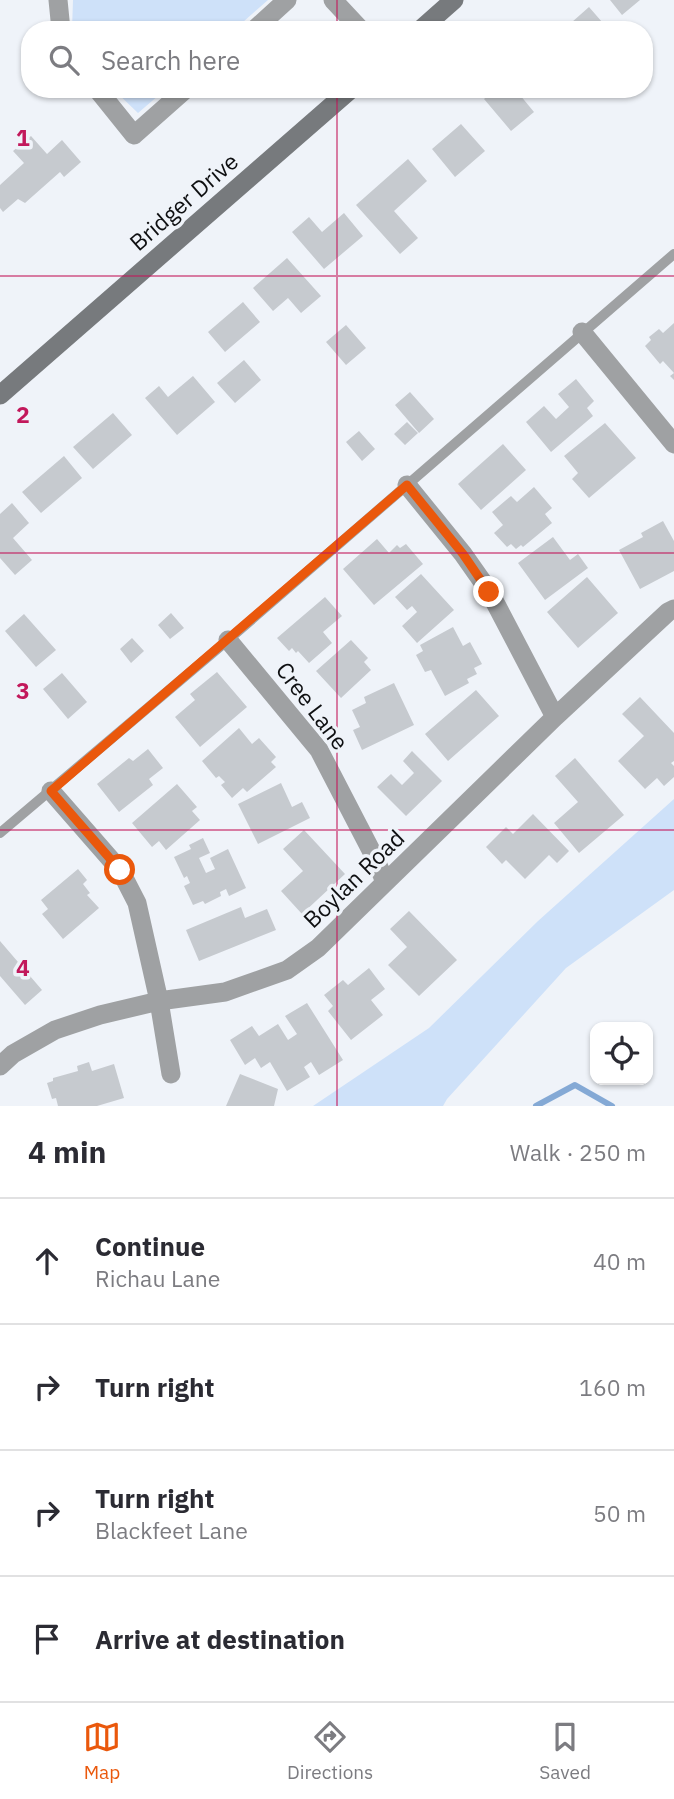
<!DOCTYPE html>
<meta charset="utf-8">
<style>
:root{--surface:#fff;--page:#f7f7f7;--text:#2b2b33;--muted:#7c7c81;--line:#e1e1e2;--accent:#ea580c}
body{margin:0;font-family:"IBM Plex Sans",sans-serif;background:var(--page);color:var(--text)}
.controls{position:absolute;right:21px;bottom:21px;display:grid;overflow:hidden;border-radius:14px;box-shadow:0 2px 5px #0004}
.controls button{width:63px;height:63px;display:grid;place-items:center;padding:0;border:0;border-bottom:2px solid var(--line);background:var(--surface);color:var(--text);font:35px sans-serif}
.stop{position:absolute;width:21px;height:21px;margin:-16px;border:5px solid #ea580c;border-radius:50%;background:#fff}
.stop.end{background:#ea580c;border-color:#fff;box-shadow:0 2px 7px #0008}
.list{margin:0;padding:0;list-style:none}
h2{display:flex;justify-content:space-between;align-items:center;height:91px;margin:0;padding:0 28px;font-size:30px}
h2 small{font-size:23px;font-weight:400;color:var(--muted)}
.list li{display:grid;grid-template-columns:46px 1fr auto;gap:21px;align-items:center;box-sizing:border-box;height:126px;padding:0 28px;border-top:2px solid var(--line)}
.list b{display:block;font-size:26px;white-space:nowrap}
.list p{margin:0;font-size:23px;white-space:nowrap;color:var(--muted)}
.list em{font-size:23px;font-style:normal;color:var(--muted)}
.icon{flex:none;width:38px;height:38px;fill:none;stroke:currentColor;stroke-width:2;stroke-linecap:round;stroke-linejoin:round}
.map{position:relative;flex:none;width:674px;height:1106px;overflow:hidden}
.search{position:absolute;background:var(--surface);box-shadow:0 2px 5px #0004;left:21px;right:21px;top:21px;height:77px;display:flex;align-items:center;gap:18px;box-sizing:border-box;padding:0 24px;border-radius:28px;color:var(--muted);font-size:26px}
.sheet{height:595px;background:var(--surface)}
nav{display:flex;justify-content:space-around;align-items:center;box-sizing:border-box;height:98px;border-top:2px solid var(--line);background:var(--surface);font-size:19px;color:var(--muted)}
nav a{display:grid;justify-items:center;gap:4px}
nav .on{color:var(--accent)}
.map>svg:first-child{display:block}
.green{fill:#cee1f9}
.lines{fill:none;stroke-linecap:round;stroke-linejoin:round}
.stream{stroke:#84a9d5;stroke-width:6}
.building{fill:#c6cacf}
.service{stroke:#9fa1a3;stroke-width:10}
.minor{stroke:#9fa1a3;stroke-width:19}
.secondary{stroke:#777a7d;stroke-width:19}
.route{stroke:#ea580c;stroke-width:9}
.grid{fill:none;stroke:#c2185b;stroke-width:2;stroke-opacity:0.55}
.labels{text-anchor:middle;stroke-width:7;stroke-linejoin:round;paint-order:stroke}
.street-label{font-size:23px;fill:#0e0f11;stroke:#eff3f9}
.grid-label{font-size:23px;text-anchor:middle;font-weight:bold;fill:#c2185b;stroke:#eff3f9;stroke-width:7;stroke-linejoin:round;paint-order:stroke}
</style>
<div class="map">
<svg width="674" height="1106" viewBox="0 0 674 1106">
<rect width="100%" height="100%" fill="#eff3f9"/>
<path class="green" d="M 73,0 L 268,0 L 234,30 L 72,30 Z
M 113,89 L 166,89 L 138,113 Z
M 674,799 L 674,890 L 566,968 L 447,1099 L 443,1106 L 313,1106 L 429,1028 L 538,921 Z"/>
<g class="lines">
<path class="stream" d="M 536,1106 L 575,1085 L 612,1106"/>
</g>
<path class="building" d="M 610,0 L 640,0 L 622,15 Z
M 589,7 L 609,30 L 563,30 Z
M 495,89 L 515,89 L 534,112 L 511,131 L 484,99 Z
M 461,124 L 485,151 L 455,177 L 432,149 Z
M 31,136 L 47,154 L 62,140 L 81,162 L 64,177 L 60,172 L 25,203 L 18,199 L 3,212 L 0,208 L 0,185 L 24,163 L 13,151 Z
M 408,159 L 427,181 L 394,211 L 418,238 L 400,254 L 356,205 Z
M 344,213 L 363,236 L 324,269 L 292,232 L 309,217 L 322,232 Z
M 287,258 L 321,296 L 301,313 L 288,298 L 273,311 L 253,288 Z
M 243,302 L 260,322 L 225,352 L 208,332 Z
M 674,323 L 674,380 L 670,376 L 674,373 L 663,361 L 660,364 L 645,346 L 651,340 L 649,337 L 659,329 L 663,333 Z
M 346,325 L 366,348 L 346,365 L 326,342 Z
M 244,360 L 261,380 L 235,403 L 217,383 Z
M 193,376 L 215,402 L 177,435 L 145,398 L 159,386 L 168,397 Z
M 576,379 L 594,401 L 587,408 L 593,416 L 551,452 L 526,422 L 544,406 L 556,419 L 569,407 L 558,394 Z
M 410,392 L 434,419 L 419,433 L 395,405 Z
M 113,413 L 132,435 L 93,469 L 73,447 Z
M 407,422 L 418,433 L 405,445 L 394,434 Z
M 605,423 L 636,458 L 589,498 L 572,479 L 578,473 L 564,456 Z
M 359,431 L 375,449 L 362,461 L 346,442 Z
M 503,444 L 526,470 L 481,510 L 458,484 Z
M 64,456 L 82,478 L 41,513 L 22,492 Z
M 534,487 L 552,508 L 545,514 L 552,523 L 523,547 L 521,545 L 516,549 L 511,544 L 507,547 L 494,533 L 503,525 L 492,512 L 511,496 L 517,502 Z
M 12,503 L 29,523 L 13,538 L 32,560 L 15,575 L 0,558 L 0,514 Z
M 663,521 L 674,541 L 674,571 L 640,589 L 619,550 L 643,537 L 641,533 Z
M 553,537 L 570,560 L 578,554 L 588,568 L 545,600 L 518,563 Z
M 377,539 L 389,553 L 397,545 L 400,548 L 406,544 L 423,564 L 374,605 L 343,569 Z
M 421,574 L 454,610 L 417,643 L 402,626 L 417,612 L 412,606 L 407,610 L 395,597 Z
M 587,577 L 618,613 L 578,648 L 547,612 Z
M 325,597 L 342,616 L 323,632 L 332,643 L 309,663 L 298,651 L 296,653 L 292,648 L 289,651 L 277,638 Z
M 171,613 L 184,628 L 170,639 L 158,625 Z
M 24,614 L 56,650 L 36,667 L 5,631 Z
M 453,627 L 463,646 L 470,642 L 482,664 L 474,668 L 477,674 L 467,679 L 469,683 L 445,696 L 431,670 L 425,672 L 416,655 L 423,651 L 420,645 Z
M 132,638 L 144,651 L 131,663 L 120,649 Z
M 351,640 L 368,658 L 364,662 L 371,670 L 341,698 L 316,671 Z
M 217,672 L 247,707 L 200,747 L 175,717 L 195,700 L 190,694 Z
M 62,673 L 87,702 L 68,719 L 43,689 Z
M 394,683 L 414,725 L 362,750 L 353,730 L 360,727 L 352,710 L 366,703 L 364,697 Z
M 476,690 L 499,716 L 448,761 L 425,734 Z
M 640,697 L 674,733 L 674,761 L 671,763 L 674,766 L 674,777 L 664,786 L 657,778 L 645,789 L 618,761 L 644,736 L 622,714 Z
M 239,728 L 252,744 L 259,738 L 276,757 L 271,762 L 276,767 L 247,792 L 243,788 L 232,798 L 221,785 L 225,782 L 219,776 L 216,778 L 202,761 Z
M 148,749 L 163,768 L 149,779 L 153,785 L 119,812 L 97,784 L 129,758 L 133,761 Z
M 412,751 L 442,781 L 406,816 L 377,787 L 391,774 L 402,785 L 414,773 L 403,761 Z
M 575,758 L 624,815 L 579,853 L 554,823 L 578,802 L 555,776 Z
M 281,783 L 292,807 L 302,802 L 310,818 L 258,844 L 238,804 Z
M 177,784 L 197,807 L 192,811 L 200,820 L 166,850 L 159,841 L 152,847 L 132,823 Z
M 533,814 L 569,851 L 557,863 L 549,855 L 525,879 L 506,860 L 502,864 L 486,847 L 506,827 L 513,834 Z
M 304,830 L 345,874 L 302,914 L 281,891 L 303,871 L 283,849 Z
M 203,838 L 210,853 L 199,858 L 206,873 L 215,869 L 210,858 L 228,849 L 246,888 L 229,896 L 226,889 L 220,892 L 221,896 L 205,904 L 203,901 L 193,905 L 184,886 L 190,883 L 187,876 L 184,878 L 174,857 L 191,849 L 189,845 Z
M 78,869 L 87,880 L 83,884 L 90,893 L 87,895 L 99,908 L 63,939 L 42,914 L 48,909 L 41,900 Z
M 241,907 L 245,918 L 267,909 L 276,930 L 199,961 L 186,930 Z
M 409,911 L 457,960 L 419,996 L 388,965 L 407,947 L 390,929 Z
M 0,941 L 42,990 L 25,1005 L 0,976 Z
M 369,968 L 385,989 L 371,1000 L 383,1015 L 351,1040 L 328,1011 L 333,1006 L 324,995 L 343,980 L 348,985 Z
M 307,1003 L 343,1060 L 319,1075 L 311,1062 L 304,1067 L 310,1077 L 287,1091 L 270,1062 L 261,1068 L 255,1058 L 245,1065 L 230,1040 L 252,1026 L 259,1036 L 278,1024 L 288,1040 L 297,1034 L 285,1016 Z
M 89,1062 L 92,1071 L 114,1064 L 124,1098 L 97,1106 L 58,1106 L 56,1098 L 52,1099 L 47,1083 L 53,1081 L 53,1078 L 78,1071 L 77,1066 Z
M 240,1074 L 278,1089 L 274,1106 L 226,1106 Z"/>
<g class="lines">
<path class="service" d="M 0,833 L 228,640 L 674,254"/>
<path class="minor" d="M 58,0 L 61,30
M 333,0 L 361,30
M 254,30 L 287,0
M 97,89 L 134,135 L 186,89
M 582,332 L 674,444
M 407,485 L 463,554 L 489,591 L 555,717
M 228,640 L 319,750 L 375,858 L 385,882
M 51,791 L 120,870 L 137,903 L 159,1001 L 171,1074
M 0,1066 L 13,1054 L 55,1030 L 100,1015 L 159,1001 L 225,992 L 287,970 L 318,948 L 555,717 L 668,612 L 674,609"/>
<path class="secondary" d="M 420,30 L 454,0
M 0,395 L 351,89"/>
</g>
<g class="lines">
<path class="route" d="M 120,870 L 51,791 L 407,485 L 463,554 L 489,592"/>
</g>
<path class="grid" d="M 337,0 L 337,30M 337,89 L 337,1106M 0,276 L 674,276M 0,553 L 674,553M 0,830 L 674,830"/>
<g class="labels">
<g class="street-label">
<text transform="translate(184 202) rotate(-41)" y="8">Bridger Drive</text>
<text transform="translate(312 706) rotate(53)" y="8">Cree Lane</text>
<text transform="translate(354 879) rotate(-44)" y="8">Boylan Road</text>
</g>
</g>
<g class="grid-label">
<text x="23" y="146">1</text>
<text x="23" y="423">2</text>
<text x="23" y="699">3</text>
<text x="23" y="976">4</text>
</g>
</svg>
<div class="controls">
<button><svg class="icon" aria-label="locate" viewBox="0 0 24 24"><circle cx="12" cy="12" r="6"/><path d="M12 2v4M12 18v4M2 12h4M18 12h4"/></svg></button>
</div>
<div class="stop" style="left:120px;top:870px"></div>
<div class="stop end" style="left:489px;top:592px"></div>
<div class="search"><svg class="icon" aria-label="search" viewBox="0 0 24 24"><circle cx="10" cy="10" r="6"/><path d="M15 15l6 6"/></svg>Search here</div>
</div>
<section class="sheet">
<h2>4 min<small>Walk · 250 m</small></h2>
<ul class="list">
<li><svg class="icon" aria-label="ahead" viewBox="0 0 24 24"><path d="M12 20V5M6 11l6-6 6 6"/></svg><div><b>Continue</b><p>Richau Lane</p></div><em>40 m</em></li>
<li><svg class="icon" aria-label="right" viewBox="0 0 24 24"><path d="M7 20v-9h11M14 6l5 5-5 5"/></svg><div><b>Turn right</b></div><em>160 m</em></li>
<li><svg class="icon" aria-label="right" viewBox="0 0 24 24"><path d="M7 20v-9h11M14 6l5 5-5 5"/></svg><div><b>Turn right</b><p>Blackfeet Lane</p></div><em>50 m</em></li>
<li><svg class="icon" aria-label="arrive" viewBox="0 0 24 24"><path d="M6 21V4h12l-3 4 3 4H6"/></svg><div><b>Arrive at destination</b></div></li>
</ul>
</section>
<nav>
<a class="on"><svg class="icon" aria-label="map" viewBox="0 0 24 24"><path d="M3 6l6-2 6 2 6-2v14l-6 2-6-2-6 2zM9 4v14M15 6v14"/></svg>Map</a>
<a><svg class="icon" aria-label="directions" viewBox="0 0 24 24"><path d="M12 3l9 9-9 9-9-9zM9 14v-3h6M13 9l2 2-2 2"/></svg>Directions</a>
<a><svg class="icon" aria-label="saved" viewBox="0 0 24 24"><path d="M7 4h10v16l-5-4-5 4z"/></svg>Saved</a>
</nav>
